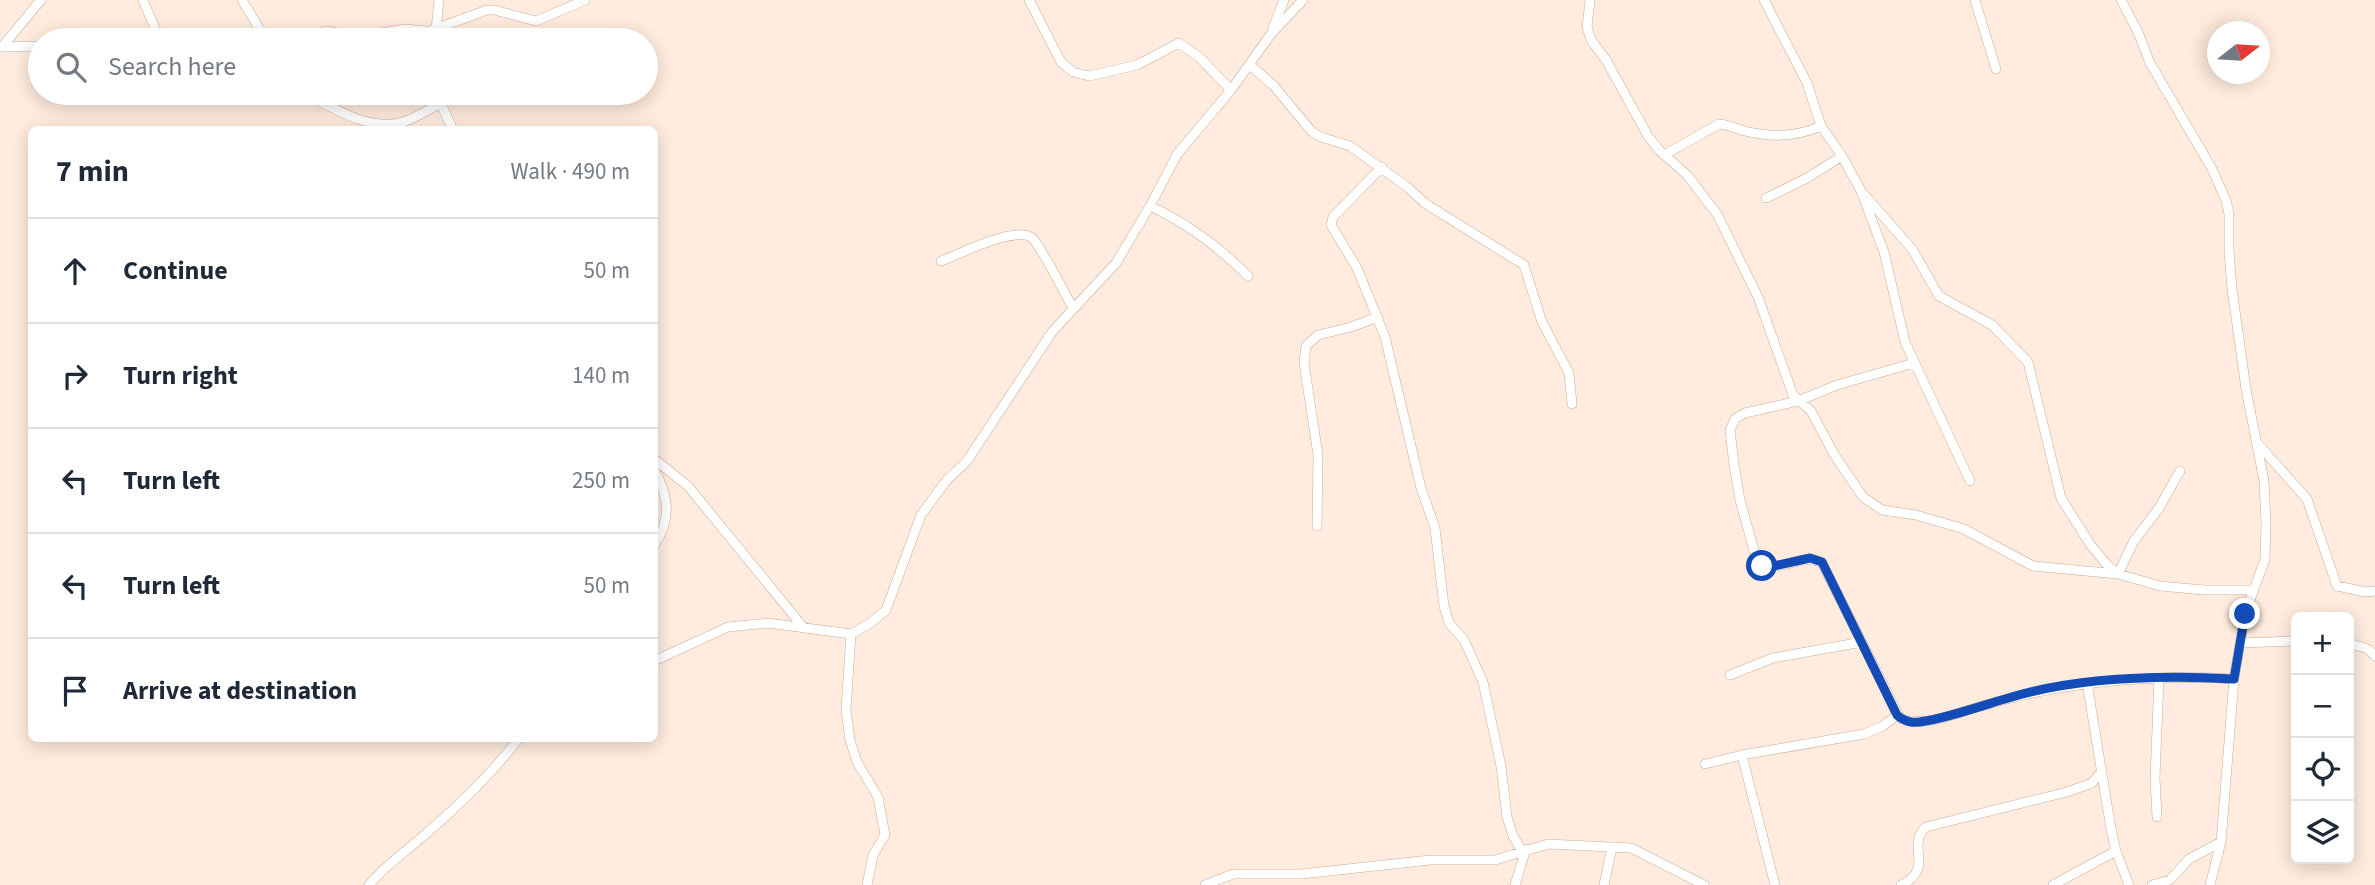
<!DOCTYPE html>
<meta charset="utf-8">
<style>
:root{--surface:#fff;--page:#f6f6f7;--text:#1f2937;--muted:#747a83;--line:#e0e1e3}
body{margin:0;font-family:"Source Sans 3",sans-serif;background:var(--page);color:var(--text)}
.controls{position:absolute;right:21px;bottom:21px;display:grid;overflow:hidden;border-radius:10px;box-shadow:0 4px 18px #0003}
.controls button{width:63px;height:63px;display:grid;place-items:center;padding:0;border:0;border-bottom:2px solid var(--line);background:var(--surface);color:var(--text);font:35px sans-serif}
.compass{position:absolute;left:2207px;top:21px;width:63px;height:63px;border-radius:50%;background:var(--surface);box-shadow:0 4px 18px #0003;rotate:73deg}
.stop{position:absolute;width:21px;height:21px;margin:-16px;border:5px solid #134cb7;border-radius:50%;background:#fff}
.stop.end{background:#134cb7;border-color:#fff;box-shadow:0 2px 7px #0008}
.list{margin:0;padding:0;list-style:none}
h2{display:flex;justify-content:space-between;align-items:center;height:91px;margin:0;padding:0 28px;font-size:30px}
h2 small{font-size:23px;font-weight:400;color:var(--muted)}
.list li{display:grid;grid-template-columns:46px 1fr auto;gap:21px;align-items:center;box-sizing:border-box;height:105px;padding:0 28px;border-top:2px solid var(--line)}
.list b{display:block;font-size:26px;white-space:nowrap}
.list em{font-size:23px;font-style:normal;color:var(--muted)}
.icon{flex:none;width:38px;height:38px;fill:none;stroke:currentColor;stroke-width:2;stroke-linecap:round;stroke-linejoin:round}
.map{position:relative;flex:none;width:2375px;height:885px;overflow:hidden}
.search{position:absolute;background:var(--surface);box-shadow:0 4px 18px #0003;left:28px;top:28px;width:630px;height:77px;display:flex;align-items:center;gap:18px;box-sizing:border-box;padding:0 24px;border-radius:38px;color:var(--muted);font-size:26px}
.panel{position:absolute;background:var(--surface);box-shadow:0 4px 18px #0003;left:28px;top:126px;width:630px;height:616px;border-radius:10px}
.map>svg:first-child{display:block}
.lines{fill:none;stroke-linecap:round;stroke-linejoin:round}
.minor-casing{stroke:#c9ac96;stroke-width:10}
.minor{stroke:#fff;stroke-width:9}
.route{stroke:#134cb7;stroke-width:9}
</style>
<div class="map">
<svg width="2375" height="885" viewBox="0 0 2375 885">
<rect width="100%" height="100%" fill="#ffecde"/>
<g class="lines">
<g class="minor-casing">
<path id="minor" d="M 143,0 L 160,40
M 242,0 L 266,40
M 1029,0 L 1061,62 L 1073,72 L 1089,76 L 1137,65 L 1179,43 L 1199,57 L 1231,90
M 1590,0 L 1587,27 L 1591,40 L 1606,60 L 1648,136 L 1659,150 L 1687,175 L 1717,214 L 1758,297 L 1793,395 L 1811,411 L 1835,456 L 1863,497 L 1882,510 L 1916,515 L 1964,529 L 2033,566 L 2118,574 L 2134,541 L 2159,508 L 2180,471
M 1764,0 L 1807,83 L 1821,126 L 1842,156 L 1861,191 L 1884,252 L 1905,342 L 1970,481
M 1975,0 L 1996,69
M 2121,0 L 2138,32 L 2150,63 L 2211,167 L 2226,200 L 2229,214 L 2229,251 L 2232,289 L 2246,389 L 2264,481 L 2266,523 L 2265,559 L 2245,614 L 2234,679 L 2221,842 L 2210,885
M 1273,28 L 1284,0
M 306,40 L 326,31 L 358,37 L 405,29 L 428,31
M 405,40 L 487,10 L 494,10 L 536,21 L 585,0
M 435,40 L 439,0
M 3,46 L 41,0
M 0,47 L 40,46
M 1250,65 L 1274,86 L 1312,132 L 1321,137 L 1350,146 L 1406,186 L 1426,204 L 1524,265 L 1542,322 L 1569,373 L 1572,404
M 304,93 C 332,107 366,130 399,123 C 413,120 426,111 439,104
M 436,93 L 453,130
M 1664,155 L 1719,124 C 1727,124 1736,129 1745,131 C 1772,138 1796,137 1821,126
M 1382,167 L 1333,217 L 1331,225 L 1357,268 L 1385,337 L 1421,488 L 1435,528 L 1444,606 L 1449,623 L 1464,640 L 1483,682 L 1501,766 L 1507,817 L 1513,836 L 1522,851
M 1861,191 L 1912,249 L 1939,296 L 1992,325 L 2028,362 L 2061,498 L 2090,544 L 2107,565 L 2118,574 L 2160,586 L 2204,590 L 2252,590
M 1766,198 L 1807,178 L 1842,156
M 1150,206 C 1187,223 1220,248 1248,276
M 941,261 C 960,254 1016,225 1032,238 C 1041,245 1065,295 1073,308
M 1914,363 L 1837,385 L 1798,401 L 1745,413 L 1735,419 L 1730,430 L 1734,465 L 1740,500 L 1757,561 C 1774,577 1802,551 1822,563 L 1900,718 C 1923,728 1954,714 1978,707 C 2061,682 2147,674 2234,679
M 2258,444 L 2307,499 L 2337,586 L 2366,592 L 2375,591
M 654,459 L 688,486 L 803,627
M 654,469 C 669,497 672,518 654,546
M 1317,526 L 1318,455 L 1304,363 L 1306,346 L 1318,335 L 1351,327 L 1378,317
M 851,634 L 846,710 L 850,740 L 857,762 L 878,797 L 885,835 L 873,855 L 867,885
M 2240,643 L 2296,641
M 2349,643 L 2368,649 L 2375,656
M 654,661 L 728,627 L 768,623 L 851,634 L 869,624 L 886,610 L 921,515 L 947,480 L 967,461 L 1052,332 L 1116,263 L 1150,206 L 1178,153 L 1231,90 L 1271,34 L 1303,0
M 1730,675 L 1773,658 L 1862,642
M 2087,683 L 2111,829 L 2116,851 L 2129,885
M 1742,755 L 1775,885
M 1705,764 L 1742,755 L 1864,734 L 1883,726 L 1897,715
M 2157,817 L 2155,778 L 2159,678
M 369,885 C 382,869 398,857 414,844 C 452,812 489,778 519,738
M 1205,885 L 1233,874 L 1302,874 L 1430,860 L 1495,860 L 1548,844 L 1631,848 L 1704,885
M 1515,885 L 1526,849
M 1604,885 L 1612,847
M 1901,885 C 1936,869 1905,845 1926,827 L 2067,792 L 2092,783 L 2101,772
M 2053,885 L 2116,851
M 2152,885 L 2170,880 L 2189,859 L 2221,842"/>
</g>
<use href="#minor" class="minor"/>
</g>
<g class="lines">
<path class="route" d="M 1762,566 L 1769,567 L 1810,558 L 1822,562 L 1897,715 C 1901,719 1906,721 1911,722 C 1927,725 1987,704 2005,699 C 2075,677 2161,675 2234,679 L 2245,614"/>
</g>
</svg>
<div class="controls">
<button>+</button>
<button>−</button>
<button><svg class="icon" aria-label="locate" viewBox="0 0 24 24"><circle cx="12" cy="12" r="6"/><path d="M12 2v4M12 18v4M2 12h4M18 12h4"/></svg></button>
<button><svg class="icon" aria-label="layers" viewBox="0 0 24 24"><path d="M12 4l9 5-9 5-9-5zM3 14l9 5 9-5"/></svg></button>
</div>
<svg class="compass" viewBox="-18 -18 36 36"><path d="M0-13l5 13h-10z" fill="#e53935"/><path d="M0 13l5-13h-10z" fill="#747a83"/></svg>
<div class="stop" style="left:1762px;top:566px"></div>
<div class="stop end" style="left:2245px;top:614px"></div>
<div class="search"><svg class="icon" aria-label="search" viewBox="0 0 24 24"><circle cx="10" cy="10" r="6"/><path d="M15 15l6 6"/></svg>Search here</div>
<section class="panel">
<h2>7 min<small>Walk · 490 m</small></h2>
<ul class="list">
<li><svg class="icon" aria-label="ahead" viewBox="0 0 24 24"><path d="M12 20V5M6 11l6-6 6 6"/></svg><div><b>Continue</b></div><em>50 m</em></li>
<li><svg class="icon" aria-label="right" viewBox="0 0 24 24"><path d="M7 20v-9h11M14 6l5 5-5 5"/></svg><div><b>Turn right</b></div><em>140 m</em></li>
<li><svg class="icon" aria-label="left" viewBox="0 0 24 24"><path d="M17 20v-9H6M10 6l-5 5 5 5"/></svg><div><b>Turn left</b></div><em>250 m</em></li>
<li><svg class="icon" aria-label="left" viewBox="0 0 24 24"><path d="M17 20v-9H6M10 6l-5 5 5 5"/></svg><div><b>Turn left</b></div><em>50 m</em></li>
<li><svg class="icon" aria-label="arrive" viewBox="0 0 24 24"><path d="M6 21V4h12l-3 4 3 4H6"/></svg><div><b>Arrive at destination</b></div></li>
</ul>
</section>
</div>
